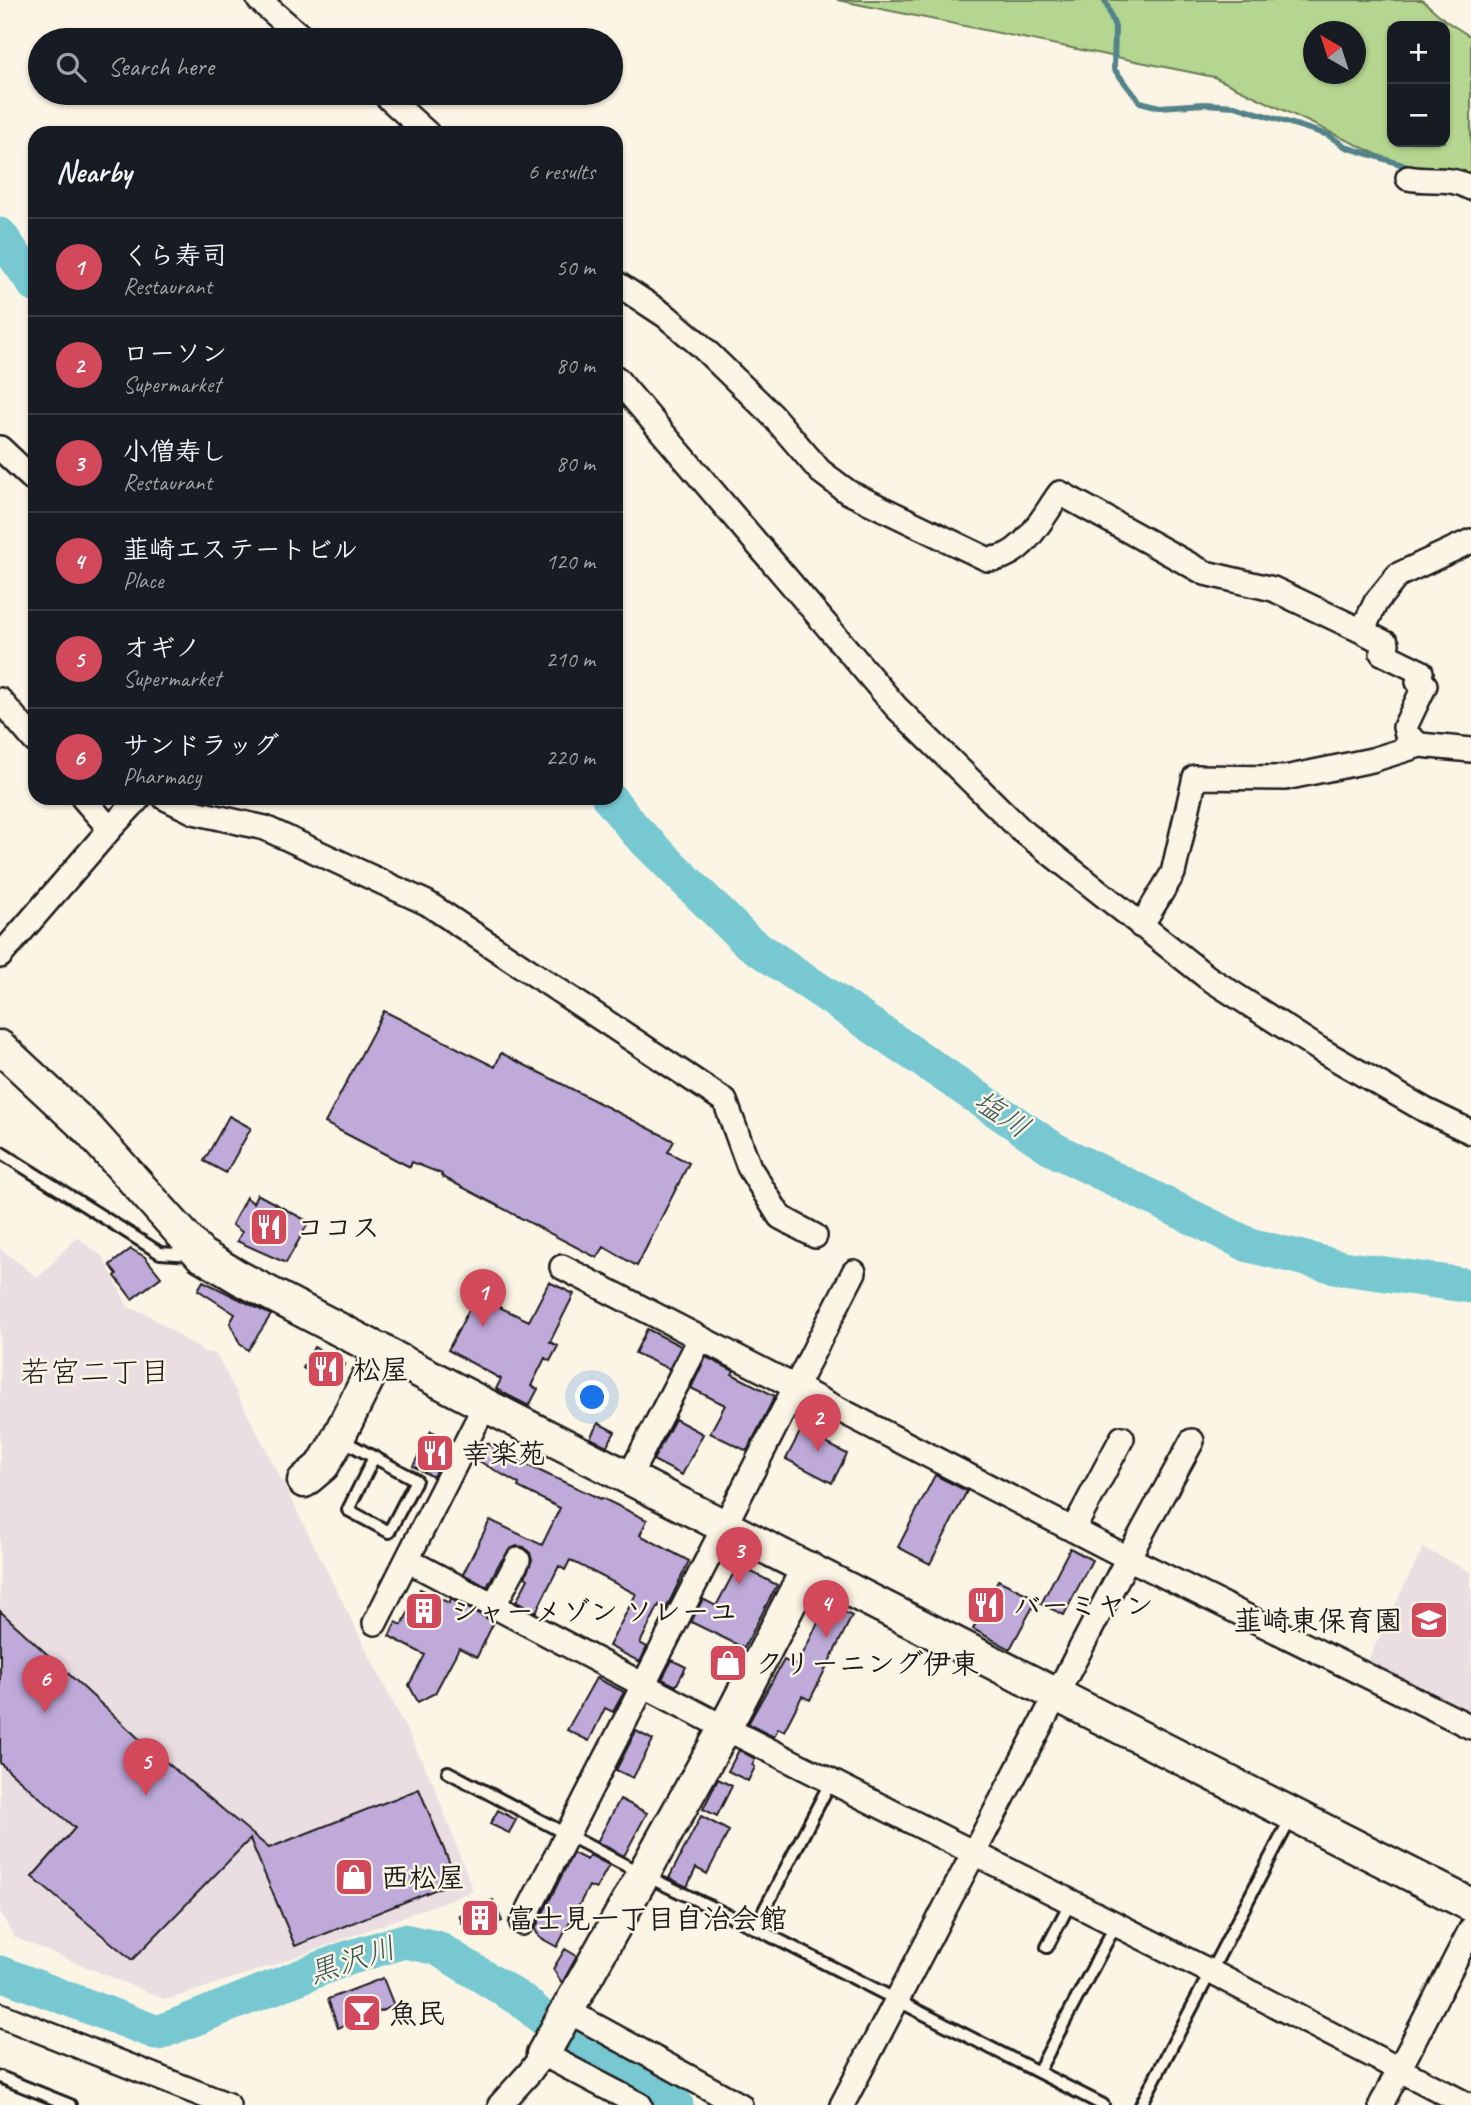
<!DOCTYPE html>
<meta charset="utf-8">
<style>
:root{--surface:#171b24;--page:#242831;--text:#f1f3f6;--muted:#9ea1a6;--line:#363941;--accent:#d1495b}
body{margin:0;font-family:Caveat,"Klee One",sans-serif;background:var(--page);color:var(--text)}
.controls{position:absolute;right:21px;top:21px;display:grid;overflow:hidden;border-radius:14px;box-shadow:0 2px 5px #0004}
.controls button{width:63px;height:63px;display:grid;place-items:center;padding:0;border:0;border-bottom:2px solid var(--line);background:var(--surface);color:var(--text);font:35px sans-serif}
.compass{position:absolute;left:1303px;top:21px;width:63px;height:63px;border-radius:50%;background:var(--surface);box-shadow:0 2px 5px #0004;rotate:321deg}
.you{position:absolute;left:593px;top:1398px;width:24px;height:24px;margin:-18px;border:5px solid #fff;border-radius:50%;background:#1a73e8;box-shadow:0 0 0 10px #1a73e833}
.badge{display:grid;place-items:center;width:46px;height:46px;border-radius:50%;background:var(--accent);color:#fff;font-size:23px;font-weight:700}
.pin{position:absolute;translate:-50% -58px;filter:drop-shadow(0 2px 4px #0008)}
.pin::after{content:'';position:absolute;top:37px;width:24px;height:21px;background:inherit;clip-path:polygon(0 0,100% 0,50% 100%)}
.list{margin:0;padding:0;list-style:none}
h2{display:flex;justify-content:space-between;align-items:center;height:91px;margin:0;padding:0 28px;font-size:30px}
h2 small{font-size:23px;font-weight:400;color:var(--muted)}
.list li{display:grid;grid-template-columns:46px 1fr auto;gap:21px;align-items:center;box-sizing:border-box;height:98px;padding:0 28px;border-top:2px solid var(--line)}
.list b{display:block;font-size:26px;white-space:nowrap}
.list p{margin:0;font-size:23px;white-space:nowrap;color:var(--muted)}
.list em{font-size:23px;font-style:normal;color:var(--muted)}
.icon{flex:none;width:38px;height:38px;fill:none;stroke:currentColor;stroke-width:2;stroke-linecap:round;stroke-linejoin:round}
.map{position:relative;flex:none;width:1471px;height:2105px;overflow:hidden}
.search{position:absolute;background:var(--surface);box-shadow:0 2px 5px #0004;left:28px;top:28px;width:595px;height:77px;display:flex;align-items:center;gap:18px;box-sizing:border-box;padding:0 24px;border-radius:38px;color:var(--muted);font-size:26px}
.panel{position:absolute;background:var(--surface);box-shadow:0 2px 5px #0004;left:28px;top:126px;width:595px;height:679px;border-radius:21px}
.map>svg:first-child{display:block}
.built{fill:#eadee2}
.green{fill:#b5d690;stroke:#687956;stroke-width:2;fill-rule:evenodd}
.lines{fill:none;stroke-linecap:round;stroke-linejoin:round}
.stream{stroke:#538389;stroke-width:6}
.river{stroke:#77c8d1;stroke-width:35}
.building{fill:#bfaada;stroke:#1c1c1c;stroke-width:2}
.lane-casing{stroke:#1c1c1c;stroke-width:16}
.street-casing{stroke:#1c1c1c;stroke-width:28}
.secondary-casing{stroke:#1c1c1c;stroke-width:37}
.lane{stroke:#fcf5e5;stroke-width:10}
.street{stroke:#fcf5e5;stroke-width:23}
.secondary{stroke:#fcf5e5;stroke-width:32}
.labels{text-anchor:middle;stroke-width:5;stroke-linejoin:round;paint-order:stroke}
.poi-label{font-size:28px;font-weight:bold;fill:#1c1c1c;stroke:#fcf5e5;text-anchor:start}
.water-label{font-size:30px;font-style:italic;fill:#3c585b;stroke:#fcf5e5}
.neighbourhood-label{font-size:30px;fill:#1c1c1c;stroke:#fcf5e5}
</style>
<div class="map">
<svg width="1471" height="2105" viewBox="0 0 1471 2105">
<rect width="100%" height="100%" fill="#fcf5e5"/>
<filter id="ink" filterUnits="userSpaceOnUse"><feTurbulence type="fractalNoise" baseFrequency=".0143" numOctaves="2"/><feDisplacementMap in="SourceGraphic" scale="14" xChannelSelector="R" yChannelSelector="G"/><feConvolveMatrix kernelMatrix="1 2 1 2 8 2 1 2 1" color-interpolation-filters="sRGB"/></filter>
<g filter="url(#ink)">
<path class="built" d="M 77,1237 L 103,1257 L 128,1307 L 147,1314 L 204,1352 L 216,1354 L 267,1451 L 434,1785 L 473,1891 L 274,1965 L 166,2000 L 14,1937 L 0,1912 L 0,1248 L 38,1278 Z
M 1423,1548 L 1471,1572 L 1471,1718 L 1364,1668 Z"/>
<path class="green" d="M 837,0 L 1422,0 L 1446,21 L 1471,37 L 1471,199 L 1214,77 ZM 1392,26 L 1445,26 L 1445,142 L 1392,142 ZM 1314,32 L 1356,32 L 1356,74 L 1314,74 Z"/>
<g class="lines">
<path class="stream" d="M 1105,0 L 1115,27 L 1114,69 L 1140,102 L 1160,107 L 1204,104 L 1235,106 L 1328,135 L 1346,147 L 1416,169"/>
<path class="river" d="M 0,235 L 35,285
M 609,798 L 637,832 L 747,941 L 1055,1150 L 1249,1245 L 1343,1268 L 1471,1286
M 0,1973 L 158,2033 L 345,1959 L 404,1941 L 437,1948 L 524,2002 L 579,2049 L 676,2105"/>
</g>
<path class="building" d="M 384,1011 L 495,1067 L 501,1053 L 674,1141 L 668,1152 L 689,1163 L 637,1266 L 604,1247 L 597,1258 L 441,1176 L 442,1174 L 412,1162 L 410,1167 L 325,1123 Z
M 229,1116 L 251,1128 L 226,1173 L 204,1161 Z
M 257,1194 L 309,1222 L 286,1263 L 237,1241 L 242,1232 L 232,1225 L 246,1197 L 253,1203 Z
M 131,1249 L 145,1257 L 161,1277 L 132,1299 L 115,1276 L 117,1274 L 110,1265 Z
M 203,1281 L 271,1315 L 248,1350 L 240,1344 L 230,1323 L 235,1314 L 198,1290 Z
M 549,1282 L 574,1294 L 550,1342 L 558,1346 L 550,1361 L 545,1358 L 531,1386 L 538,1389 L 529,1406 L 496,1389 L 501,1379 L 448,1350 L 476,1296 L 529,1321 Z
M 647,1329 L 681,1346 L 669,1369 L 635,1353 Z
M 314,1347 L 345,1364 L 332,1384 L 303,1368 Z
M 706,1357 L 734,1371 L 732,1374 L 775,1396 L 747,1451 L 710,1433 L 725,1405 L 691,1388 Z
M 675,1419 L 703,1434 L 682,1475 L 653,1460 Z
M 598,1423 L 615,1432 L 607,1446 L 590,1438 Z
M 801,1430 L 847,1454 L 832,1483 L 786,1459 Z
M 431,1431 L 451,1441 L 433,1477 L 413,1466 Z
M 487,1443 L 529,1466 L 601,1499 L 602,1498 L 647,1520 L 640,1535 L 689,1561 L 666,1609 L 659,1605 L 640,1643 L 647,1647 L 640,1662 L 609,1646 L 636,1594 L 570,1560 L 565,1570 L 559,1566 L 536,1612 L 516,1602 L 528,1579 L 525,1577 L 532,1560 L 530,1553 L 524,1547 L 517,1546 L 510,1549 L 499,1564 L 487,1587 L 463,1574 L 490,1520 L 542,1545 L 560,1508 L 518,1487 L 519,1484 L 477,1460 Z
M 935,1475 L 967,1491 L 930,1564 L 898,1547 Z
M 1070,1548 L 1092,1560 L 1064,1615 L 1041,1604 Z
M 738,1565 L 777,1585 L 744,1648 L 691,1622 L 703,1599 L 716,1606 Z
M 998,1580 L 1037,1599 L 1010,1649 L 973,1629 Z
M 420,1589 L 449,1603 L 451,1599 L 494,1622 L 477,1657 L 459,1648 L 435,1693 L 418,1702 L 409,1685 L 425,1655 L 389,1636 L 396,1622 L 402,1625 Z
M 827,1604 L 852,1616 L 810,1700 L 802,1696 L 784,1731 L 778,1728 L 774,1737 L 748,1724 L 784,1660 L 797,1666 Z
M 0,1611 L 147,1746 L 269,1848 L 419,1789 L 457,1881 L 295,1946 L 250,1839 L 132,1960 L 32,1877 L 75,1828 L 0,1763 Z
M 672,1660 L 686,1667 L 676,1686 L 662,1679 Z
M 596,1678 L 624,1692 L 613,1712 L 605,1708 L 589,1741 L 567,1730 Z
M 636,1731 L 653,1740 L 633,1778 L 616,1770 Z
M 739,1750 L 755,1759 L 752,1765 L 755,1767 L 748,1781 L 728,1771 Z
M 718,1779 L 732,1786 L 717,1816 L 703,1809 Z
M 620,1799 L 647,1813 L 624,1856 L 597,1842 Z
M 498,1810 L 516,1820 L 509,1833 L 490,1824 Z
M 701,1816 L 729,1831 L 707,1874 L 696,1868 L 687,1887 L 669,1878 Z
M 573,1853 L 587,1860 L 590,1855 L 609,1865 L 596,1889 L 589,1886 L 557,1947 L 539,1937 L 535,1929 Z
M 493,1900 L 502,1921 L 468,1936 L 459,1915 Z
M 565,1949 L 577,1956 L 562,1983 L 553,1969 Z
M 383,1978 L 394,2006 L 338,2028 L 328,1999 Z"/>
<g class="lines">
<g class="lane-casing">
<path id="lane" d="M 0,1152 L 160,1253 L 192,1255
M 341,1439 C 365,1453 391,1466 416,1480 L 389,1532 L 348,1510 L 374,1457
M 448,1772 L 644,1875 L 755,1928 L 1103,2105
M 755,1928 L 831,1781
M 1047,1947 L 1071,1901
M 1038,2072 L 1116,1924
M 0,2077 L 70,2105
M 1141,2105 L 1292,1816"/>
</g>
<g class="street-casing">
<path id="street" d="M 259,0 L 305,40
M 383,93 L 427,133
M 1408,178 C 1433,183 1446,175 1471,188
M 616,283 L 666,316 L 700,345 L 772,415 L 820,471 L 848,492 L 987,559 C 1022,561 1042,517 1060,493 L 1205,573 L 1273,589 L 1362,631 L 1376,602 L 1398,575 L 1471,541
M 616,378 L 896,707 L 1020,829 L 1207,977 L 1319,1049 L 1425,1110 L 1471,1132
M 0,448 L 35,481
M 1362,631 L 1387,644 L 1382,653 L 1421,672 L 1418,682 L 1425,685 L 1405,727 L 1407,735 L 1420,745
M 0,700 L 35,741
M 83,798 L 110,829
M 165,798 L 194,812 L 265,828 L 427,903 L 725,1101 L 749,1167 L 780,1217 L 815,1236
M 1141,926 L 1173,873 L 1195,777 L 1285,778 L 1372,760 L 1420,745 L 1471,750
M 0,956 L 110,829 L 139,798
M 562,1267 L 1128,1558 L 1471,1727
M 629,1477 L 700,1339
M 1073,1530 L 1122,1438
M 407,1560 L 725,1728 L 1211,1972 L 1468,2105
M 494,1605 L 518,1560
M 375,1623 L 485,1405
M 522,1923 L 854,1272
M 568,2011 L 740,2105
M 0,2015 L 228,2105
M 500,2105 L 530,2072 L 543,2054 L 640,2105
M 842,2105 L 1128,1558 L 1192,1441
M 1381,2105 L 1471,1929"/>
</g>
<g class="secondary-casing">
<path id="secondary" d="M 0,1047 L 88,1129 L 201,1255 L 240,1278 L 485,1405 L 1471,1905
M 304,1481 L 323,1465 L 334,1446 L 382,1350
M 543,2054 L 725,1728 L 808,1568"/>
</g>
<use href="#lane" class="lane"/>
<use href="#street" class="street"/>
<use href="#secondary" class="secondary"/>
</g>
</g>
<defs>
<g id="restaurant-square" transform="scale(2.0125)"><rect x="-9" y="-9" width="18" height="18" rx="4" fill="#d1495b" stroke="#fcf5e5"/><path d="M-5-6h1v4h1v-4h1v4h1v-4h1v5L-1.5 .5V6h-2V.5L-5-1ZM5-6V6H3V1.5H1.5Q1.5-4 5-6Z" fill="#fff"/></g>
<g id="building-square" transform="scale(2.0125)"><rect x="-9" y="-9" width="18" height="18" rx="4" fill="#d1495b" stroke="#fcf5e5"/><path d="M-4-6H4V6H1V3H-1V6H-4ZM-2.5-4.3h1.7v1.8h-1.7ZM.8-4.3h1.7v1.8H.8ZM-2.5-1h1.7V.8h-1.7ZM.8-1h1.7V.8H.8Z" fill="#fff"/></g>
<g id="school-square" transform="scale(2.0125)"><rect x="-9" y="-9" width="18" height="18" rx="4" fill="#d1495b" stroke="#fcf5e5"/><path d="M0-5L7-2L0 1L-7-2ZM-4 1L0 2.5L4 1V4Q0 6-4 4Z" fill="#fff"/></g>
<g id="shop-square" transform="scale(2.0125)"><rect x="-9" y="-9" width="18" height="18" rx="4" fill="#d1495b" stroke="#fcf5e5"/><path d="M-5-2.5h2.3a2.7 3.5 0 0 1 5.4 0H5L5.5 6h-11ZM-1.5-2.5h3a1.5 2.3 0 0 0-3 0Z" fill="#fff"/></g>
<g id="bar-square" transform="scale(2.0125)"><rect x="-9" y="-9" width="18" height="18" rx="4" fill="#d1495b" stroke="#fcf5e5"/><path d="M-6-5H6L.8 .8V4.5H3.5V6h-7V4.5H-.8V.8Z" fill="#fff"/></g>
</defs>
<g fill-rule="evenodd">
<use href="#restaurant-square" x="269" y="1227"/>
<use href="#restaurant-square" x="326" y="1369"/>
<use href="#restaurant-square" x="435" y="1453"/>
<use href="#restaurant-square" x="986" y="1605"/>
<use href="#building-square" x="424" y="1611"/>
<use href="#school-square" x="1429" y="1620"/>
<use href="#shop-square" x="728" y="1663"/>
<use href="#shop-square" x="354" y="1877"/>
<use href="#building-square" x="480" y="1918"/>
<use href="#bar-square" x="362" y="2013"/>
</g>
<g class="labels">
<g class="poi-label">
<text x="296" y="1237">ココス</text>
<text x="353" y="1379">松屋</text>
<text x="462" y="1463">幸楽苑</text>
<text x="1013" y="1615">バーミヤン</text>
<text x="451" y="1621">シャーメゾン ソレーユ</text>
<text x="1402" y="1630" text-anchor="end">韮崎東保育園</text>
<text x="755" y="1673">クリーニング伊東</text>
<text x="381" y="1887">西松屋</text>
<text x="507" y="1928">富士見一丁目自治会館</text>
<text x="389" y="2023">魚民</text>
</g>
<g class="water-label">
<text transform="translate(1002 1114) rotate(34)" y="10">塩川</text>
<text transform="translate(352 1960) rotate(-18)" y="10">黒沢川</text>
</g>
<g class="neighbourhood-label">
<text x="95" y="1382">若宮二丁目</text>
</g>
</g>
</svg>
<div class="controls">
<button>+</button>
<button>−</button>
</div>
<svg class="compass" viewBox="-18 -18 36 36"><path d="M0-13l5 13h-10z" fill="#e53935"/><path d="M0 13l5-13h-10z" fill="#9ea1a6"/></svg>
<div class="you"></div>
<div class="pin badge" style="left:483px;top:1327px">1</div>
<div class="pin badge" style="left:818px;top:1452px">2</div>
<div class="pin badge" style="left:739px;top:1585px">3</div>
<div class="pin badge" style="left:826px;top:1638px">4</div>
<div class="pin badge" style="left:146px;top:1796px">5</div>
<div class="pin badge" style="left:45px;top:1713px">6</div>
<div class="search"><svg class="icon" aria-label="search" viewBox="0 0 24 24"><circle cx="10" cy="10" r="6"/><path d="M15 15l6 6"/></svg>Search here</div>
<section class="panel">
<h2>Nearby<small>6 results</small></h2>
<ul class="list">
<li><span class="badge">1</span><div><b>くら寿司</b><p>Restaurant</p></div><em>50 m</em></li>
<li><span class="badge">2</span><div><b>ローソン</b><p>Supermarket</p></div><em>80 m</em></li>
<li><span class="badge">3</span><div><b>小僧寿し</b><p>Restaurant</p></div><em>80 m</em></li>
<li><span class="badge">4</span><div><b>韮崎エステートビル</b><p>Place</p></div><em>120 m</em></li>
<li><span class="badge">5</span><div><b>オギノ</b><p>Supermarket</p></div><em>210 m</em></li>
<li><span class="badge">6</span><div><b>サンドラッグ</b><p>Pharmacy</p></div><em>220 m</em></li>
</ul>
</section>
</div>
